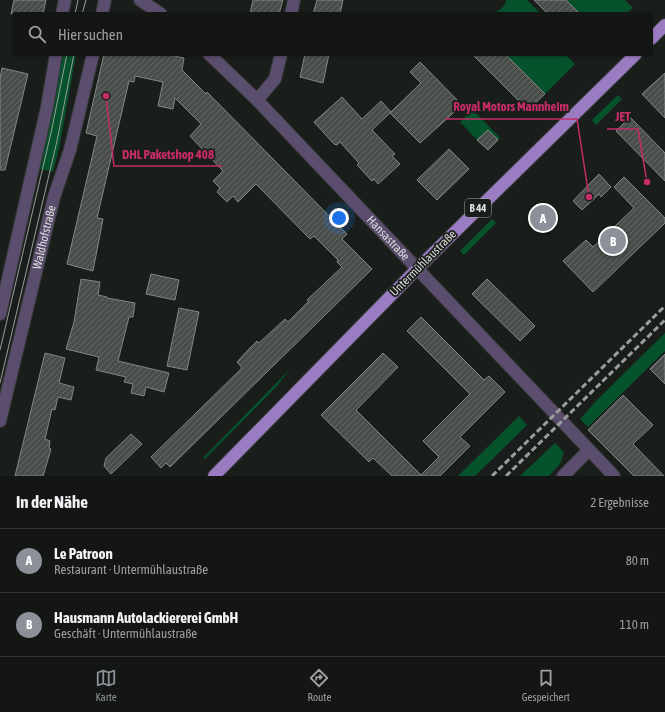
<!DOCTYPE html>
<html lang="de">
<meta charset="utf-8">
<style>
:root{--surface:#141614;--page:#1d1f1d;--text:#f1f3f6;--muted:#9d9fa0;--line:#333534;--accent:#8c9099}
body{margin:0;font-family:"Asap Condensed",sans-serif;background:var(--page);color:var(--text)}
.you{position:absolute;left:339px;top:218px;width:14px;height:14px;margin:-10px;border:3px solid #fff;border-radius:50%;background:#1a73e8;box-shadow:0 0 0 6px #1a73e833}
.badge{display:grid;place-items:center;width:26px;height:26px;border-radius:50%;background:var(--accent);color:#fff;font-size:13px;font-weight:700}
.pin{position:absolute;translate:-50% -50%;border:2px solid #fff;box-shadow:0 1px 4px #0006}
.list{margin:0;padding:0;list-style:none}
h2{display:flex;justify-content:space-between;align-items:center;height:52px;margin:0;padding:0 16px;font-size:17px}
h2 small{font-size:13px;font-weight:400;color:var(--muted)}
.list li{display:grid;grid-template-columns:26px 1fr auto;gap:12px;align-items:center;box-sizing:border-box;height:64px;padding:0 16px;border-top:1px solid var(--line)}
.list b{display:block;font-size:15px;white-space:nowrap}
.list p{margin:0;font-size:13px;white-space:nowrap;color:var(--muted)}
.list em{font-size:13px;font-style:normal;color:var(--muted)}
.icon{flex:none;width:22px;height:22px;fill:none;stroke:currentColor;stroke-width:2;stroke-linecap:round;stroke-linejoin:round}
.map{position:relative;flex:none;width:665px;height:476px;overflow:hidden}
.search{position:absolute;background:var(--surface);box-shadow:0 1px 3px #0004;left:12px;right:12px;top:12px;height:44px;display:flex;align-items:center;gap:10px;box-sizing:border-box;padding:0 14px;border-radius:4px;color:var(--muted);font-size:15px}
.sheet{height:180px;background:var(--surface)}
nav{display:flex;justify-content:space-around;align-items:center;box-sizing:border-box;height:56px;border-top:1px solid var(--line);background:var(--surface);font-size:11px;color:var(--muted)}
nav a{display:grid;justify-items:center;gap:2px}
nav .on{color:var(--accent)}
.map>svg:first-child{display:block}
.grass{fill:#06522d}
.building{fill:url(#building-hatch);stroke:#838784}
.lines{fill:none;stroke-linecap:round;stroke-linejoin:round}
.minor-casing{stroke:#353936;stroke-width:14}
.major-casing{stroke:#353936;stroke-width:14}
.minor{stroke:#5b4d6e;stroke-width:12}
.major{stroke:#9a7cc2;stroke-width:12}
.tram{stroke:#9a9d9b;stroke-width:1}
.rail{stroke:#9a9d9b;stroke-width:3;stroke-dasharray:6 3;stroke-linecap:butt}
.labels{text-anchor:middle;stroke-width:3.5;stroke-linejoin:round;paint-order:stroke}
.shield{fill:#1a1e1b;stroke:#a2a4a2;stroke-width:1}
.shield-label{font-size:11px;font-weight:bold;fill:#dcdedc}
.street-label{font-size:12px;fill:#dcdedc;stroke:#1a1e1b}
.leader{fill:none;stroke:#c52c68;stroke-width:1.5}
.callout-dot{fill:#c52c68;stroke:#1a1e1b;stroke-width:1.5}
.callout-label{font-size:13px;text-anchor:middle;font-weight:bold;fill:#c52c68;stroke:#1a1e1b;stroke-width:3.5;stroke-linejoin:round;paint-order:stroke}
</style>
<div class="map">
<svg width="665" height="476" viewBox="0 0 665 476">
<defs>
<pattern id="building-hatch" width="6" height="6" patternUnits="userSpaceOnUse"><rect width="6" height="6" fill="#4a4e4b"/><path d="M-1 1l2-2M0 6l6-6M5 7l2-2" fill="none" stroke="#646764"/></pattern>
</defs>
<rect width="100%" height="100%" fill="#1a1e1b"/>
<path class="grass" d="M 506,0 L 527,0 L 539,12 L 537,14 L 486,14 C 494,13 505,10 506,0 Z
M 566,0 L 625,0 L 633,8 L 626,14 L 579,14 Z
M 60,54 L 76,54 L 60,144 L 53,172 L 40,169 L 51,116 Z
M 505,54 L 565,54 L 575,64 L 545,94 Z
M 618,95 L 622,99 L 596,125 L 592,120 Z
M 470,112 L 477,114 L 500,138 L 498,140 L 488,130 L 477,140 L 460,122 Z
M 492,219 L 496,223 L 464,255 L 460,251 Z
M 665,333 L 665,351 L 588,427 L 580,419 L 598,399 Z
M 290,369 L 277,386 L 205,459 L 203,458 Z
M 519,416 L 527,425 L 475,476 L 458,476 Z
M 555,443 L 564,452 L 560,464 L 549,476 L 520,476 Z"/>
<path class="building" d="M 14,0 L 46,0 L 43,14 L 11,14 Z
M 253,0 L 283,0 L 279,14 L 250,14 Z
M 317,0 L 343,0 L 340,14 L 313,14 Z
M 534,0 L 566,0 L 580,14 L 548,14 Z
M 104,54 L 164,54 L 184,58 L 182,70 L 206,94 L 207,92 L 347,234 L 342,239 L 372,269 L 170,467 L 166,463 L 161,468 L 151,457 L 242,368 L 237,362 L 248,350 L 257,341 L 259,343 L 285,319 L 288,322 L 309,301 L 307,300 L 342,267 L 337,262 L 338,260 L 314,236 L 310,239 L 256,184 L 238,202 L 233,196 L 227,202 L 217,192 L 220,188 L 213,181 L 223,171 L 190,136 L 201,124 L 175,98 L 173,109 L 158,106 L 163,82 L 135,76 L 134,82 L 129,81 L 97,218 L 103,219 L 93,271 L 67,264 L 97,136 L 86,133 Z
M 305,54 L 329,54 L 323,83 L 300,77 Z
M 472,54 L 505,54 L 545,94 L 528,110 Z
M 420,62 L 462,105 L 420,143 L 390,113 L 421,83 L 410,72 Z
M 2,68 L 28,74 L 5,170 L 0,170 L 0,78 Z
M 665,73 L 665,118 L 642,94 Z
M 342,97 L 362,119 L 381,101 L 391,112 L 372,130 L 395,154 L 392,156 L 400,164 L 378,184 L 374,179 L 372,181 L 357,165 L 359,163 L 340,142 L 337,145 L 334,144 L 314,122 Z
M 630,117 L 665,153 L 665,181 L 616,131 Z
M 488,130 L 498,140 L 488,150 L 477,140 Z
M 449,149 L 469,169 L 437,200 L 417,180 Z
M 599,174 L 611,187 L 601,197 L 599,194 L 582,210 L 573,201 Z
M 624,177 L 665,218 L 665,223 L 593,292 L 563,261 L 586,240 L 593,247 L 634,208 L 614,187 Z
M 151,274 L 179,280 L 175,300 L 146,294 Z
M 81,279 L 100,282 L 98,295 L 107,297 L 107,298 L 135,303 L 133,317 L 129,317 L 118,361 L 169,373 L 164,392 L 146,387 L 144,396 L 131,393 L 133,384 L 124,382 L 126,377 L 96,370 L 99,357 L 66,349 L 74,322 Z
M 487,279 L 535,326 L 520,341 L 472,294 Z
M 179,308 L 199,312 L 187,370 L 167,366 Z
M 421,317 L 484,380 L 489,376 L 505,392 L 460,437 L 470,446 L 440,476 L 392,476 L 373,458 L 369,462 L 321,415 L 383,353 L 398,367 L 356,410 L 421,475 L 439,457 L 423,441 L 470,394 L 407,331 Z
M 45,353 L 65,358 L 59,383 L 74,387 L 71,400 L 58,397 L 55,410 L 52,409 L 45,439 L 50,441 L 49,448 L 51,449 L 43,476 L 15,476 Z
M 665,354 L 665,384 L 650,369 Z
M 623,395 L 653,425 L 633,444 L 664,476 L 634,476 L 588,430 Z
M 131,434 L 142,444 L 111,474 L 104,466 L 106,458 Z"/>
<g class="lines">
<g class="minor-casing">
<g id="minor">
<path d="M 140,0 L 161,14"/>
<path d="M 62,14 L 65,0"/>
<path d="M 102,14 L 105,0"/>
<path d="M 291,14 L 294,0"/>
<path id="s1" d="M 209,54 L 257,100 L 614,476"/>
<path d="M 257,100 L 275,79 L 281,54"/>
<path d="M 0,314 L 47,107 L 56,54"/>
<path id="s2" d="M 0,421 L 54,197 L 70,150 L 93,54"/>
<path d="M 563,476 L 589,450"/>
</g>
</g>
<g class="major-casing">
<path id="major" d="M 651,39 L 665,25
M 214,476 L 417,269 L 636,54"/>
</g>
<use href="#minor" class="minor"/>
<use href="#major" class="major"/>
<path class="tram" d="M 75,14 L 78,0
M 82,14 L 86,0
M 0,350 L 51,133 L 67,54
M 0,383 L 57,141 L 74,54"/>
<path class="rail" d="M 492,476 L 665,306
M 506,476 L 665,320"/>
</g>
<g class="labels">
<rect class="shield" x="465" y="199" width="26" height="18" rx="3"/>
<g class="shield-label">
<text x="478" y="212">B 44</text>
</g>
<g class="street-label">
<text dy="4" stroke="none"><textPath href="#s2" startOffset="189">Waldhofstraße</textPath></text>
<text dy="4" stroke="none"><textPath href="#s1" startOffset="257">Hansastraße</textPath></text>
<text transform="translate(423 263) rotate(-45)" y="4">Untermühlaustraße</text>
</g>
</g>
<path class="leader" d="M589 197L577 119H445M647 182L638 129H607M106 96L114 166H222"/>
<g class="callout-dot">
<circle cx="589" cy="197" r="4"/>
<circle cx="647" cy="182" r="4"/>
<circle cx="106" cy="96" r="4"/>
</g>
<g class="callout-label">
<text x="511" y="111">Royal Motors Mannheim</text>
<text x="623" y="121">JET</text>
<text x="168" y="159">DHL Paketshop 408</text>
</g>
</svg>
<div class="you"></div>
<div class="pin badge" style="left:543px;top:218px">A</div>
<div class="pin badge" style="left:613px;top:241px">B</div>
<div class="search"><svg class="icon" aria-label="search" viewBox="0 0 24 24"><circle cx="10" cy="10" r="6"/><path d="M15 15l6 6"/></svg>Hier suchen</div>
</div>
<section class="sheet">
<h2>In der Nähe<small>2 Ergebnisse</small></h2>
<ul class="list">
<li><span class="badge">A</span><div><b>Le Patroon</b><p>Restaurant · Untermühlaustraße</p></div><em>80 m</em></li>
<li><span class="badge">B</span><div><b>Hausmann Autolackiererei GmbH</b><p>Geschäft · Untermühlaustraße</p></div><em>110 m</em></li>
</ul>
</section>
<nav>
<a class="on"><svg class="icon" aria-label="map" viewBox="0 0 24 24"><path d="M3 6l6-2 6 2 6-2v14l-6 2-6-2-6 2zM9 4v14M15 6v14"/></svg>Karte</a>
<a><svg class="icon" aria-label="directions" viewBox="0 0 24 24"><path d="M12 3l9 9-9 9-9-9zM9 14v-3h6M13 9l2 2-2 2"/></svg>Route</a>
<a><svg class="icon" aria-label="saved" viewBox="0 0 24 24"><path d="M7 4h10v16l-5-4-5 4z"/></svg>Gespeichert</a>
</nav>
